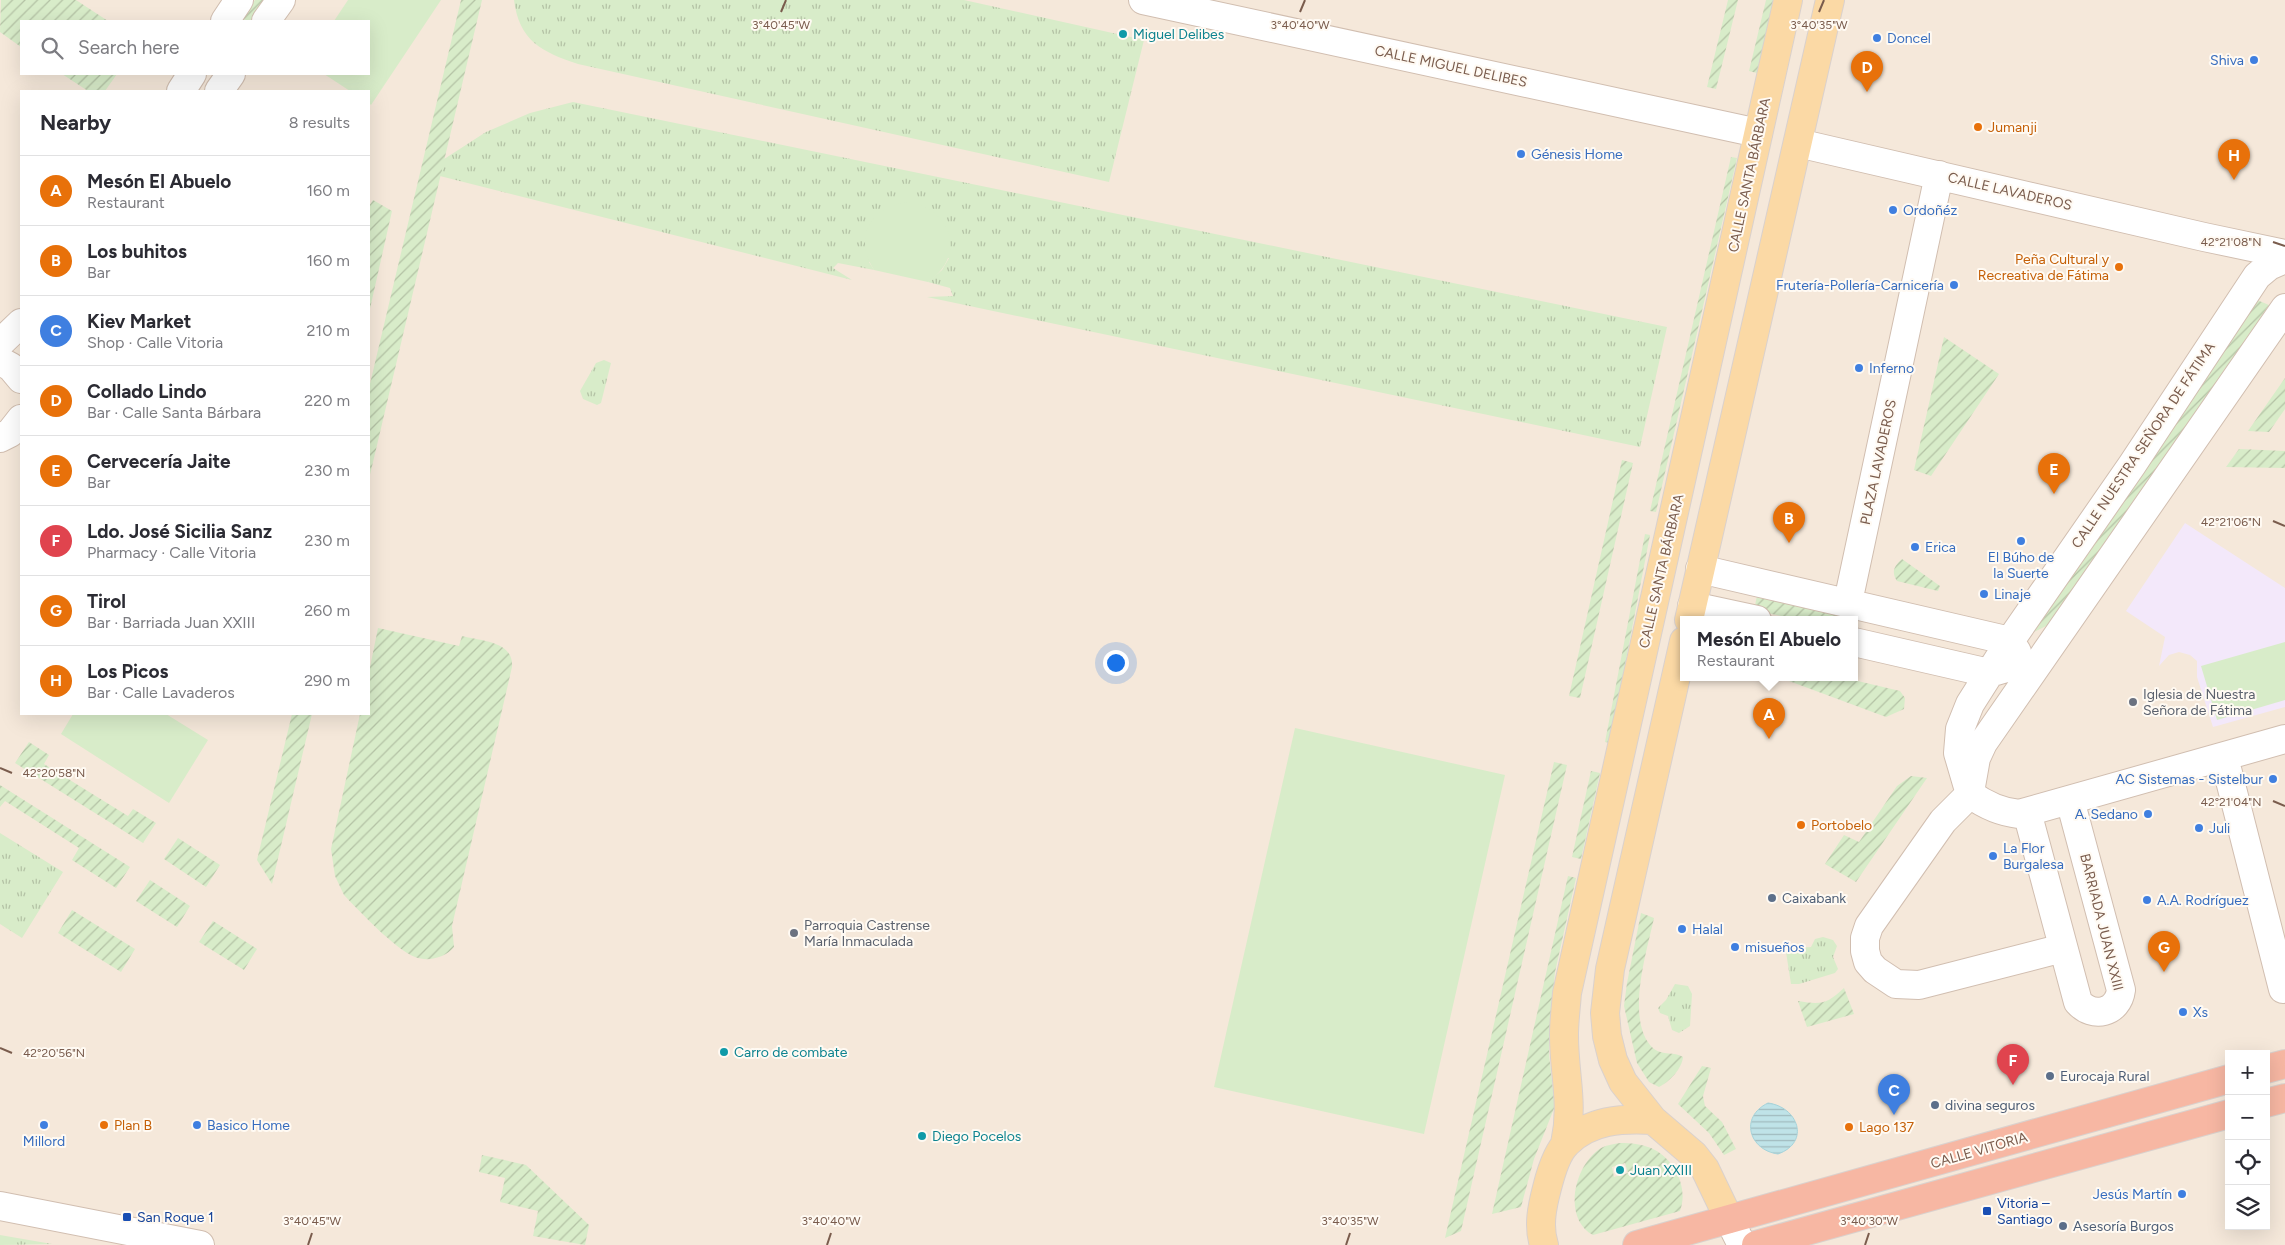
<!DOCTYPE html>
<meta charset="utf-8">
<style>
:root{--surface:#fff;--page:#f7f7f7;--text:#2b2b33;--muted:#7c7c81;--line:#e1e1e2;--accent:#ea580c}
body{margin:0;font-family:Figtree,sans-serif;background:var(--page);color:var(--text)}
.controls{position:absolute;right:15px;bottom:15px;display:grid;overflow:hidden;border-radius:0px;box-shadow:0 5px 20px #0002}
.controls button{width:45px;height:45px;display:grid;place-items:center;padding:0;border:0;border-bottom:1px solid var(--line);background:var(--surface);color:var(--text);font:25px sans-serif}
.you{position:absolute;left:1115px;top:662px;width:18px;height:18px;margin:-12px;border:4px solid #fff;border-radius:50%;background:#1a73e8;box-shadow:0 0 0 8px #1a73e833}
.badge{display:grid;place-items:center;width:32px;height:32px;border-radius:50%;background:var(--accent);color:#fff;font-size:16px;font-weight:700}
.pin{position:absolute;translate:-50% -41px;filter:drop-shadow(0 1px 2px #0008)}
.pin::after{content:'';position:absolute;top:26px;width:18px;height:15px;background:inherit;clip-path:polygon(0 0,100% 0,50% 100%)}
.popup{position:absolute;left:1680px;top:616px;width:178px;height:65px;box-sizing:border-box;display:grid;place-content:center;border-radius:0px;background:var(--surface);filter:drop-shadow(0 1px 4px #0005);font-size:16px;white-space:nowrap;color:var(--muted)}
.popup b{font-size:19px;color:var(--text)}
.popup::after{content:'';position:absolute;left:50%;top:100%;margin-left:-10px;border:10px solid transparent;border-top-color:var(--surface)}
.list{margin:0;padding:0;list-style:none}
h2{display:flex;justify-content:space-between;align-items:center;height:65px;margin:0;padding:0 20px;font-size:21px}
h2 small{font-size:16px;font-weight:400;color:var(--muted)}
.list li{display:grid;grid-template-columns:32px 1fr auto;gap:15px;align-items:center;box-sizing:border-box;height:70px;padding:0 20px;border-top:1px solid var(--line)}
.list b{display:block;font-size:19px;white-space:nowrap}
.list p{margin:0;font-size:16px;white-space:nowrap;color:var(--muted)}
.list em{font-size:16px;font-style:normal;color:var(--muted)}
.icon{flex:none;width:28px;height:28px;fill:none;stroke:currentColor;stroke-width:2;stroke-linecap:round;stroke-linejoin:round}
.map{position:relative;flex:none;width:2285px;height:1245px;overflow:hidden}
.search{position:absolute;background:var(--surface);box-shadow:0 5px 20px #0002;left:20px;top:20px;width:350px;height:55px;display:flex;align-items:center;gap:12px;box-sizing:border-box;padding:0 18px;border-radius:0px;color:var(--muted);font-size:19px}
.panel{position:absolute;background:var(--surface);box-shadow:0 5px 20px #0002;left:20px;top:90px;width:350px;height:625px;border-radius:0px}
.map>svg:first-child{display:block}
.residential{fill:#f5e8da;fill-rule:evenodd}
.education{fill:#f3e8fa}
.grass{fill:url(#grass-tufts)}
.garden{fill:url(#garden-furrows);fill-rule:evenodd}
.pitch{fill:#d8ecc9}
.water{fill:url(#water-rules);stroke:#a5d3da}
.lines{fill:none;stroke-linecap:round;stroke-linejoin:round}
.minor-casing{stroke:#d1beb0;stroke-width:30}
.major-casing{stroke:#dad1cd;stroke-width:30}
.highway-casing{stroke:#dad1cd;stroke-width:30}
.minor{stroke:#fff;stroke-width:28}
.major{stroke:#fbd9a5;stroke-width:28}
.highway{stroke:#f7b7a3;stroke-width:28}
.ticks{fill:none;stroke:#7a5c4d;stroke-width:2}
.culture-dot{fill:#0f9aa8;stroke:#fffaf3;stroke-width:2}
.shop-dot{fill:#3f7fe0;stroke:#fffaf3;stroke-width:2}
.food-dot{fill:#e8710a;stroke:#fffaf3;stroke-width:2}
.worship-dot{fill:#6b7280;stroke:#fffaf3;stroke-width:2}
.service-dot{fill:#5c6f8a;stroke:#fffaf3;stroke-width:2}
.transit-dot{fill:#1a4fb4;stroke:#fffaf3;stroke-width:2}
.labels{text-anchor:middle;stroke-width:4;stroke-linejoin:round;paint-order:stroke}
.culture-label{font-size:14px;fill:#0d838f;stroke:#fffaf3;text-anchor:start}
.shop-label{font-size:14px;fill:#366cbe;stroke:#fffaf3;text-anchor:start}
.street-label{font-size:14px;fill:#7a5c4d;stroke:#fffaf3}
.food-label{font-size:14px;fill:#c56008;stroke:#fffaf3;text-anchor:start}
.worship-label{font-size:14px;fill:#5b616d;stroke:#fffaf3;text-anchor:start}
.service-label{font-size:14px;fill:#4e5e75;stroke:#fffaf3;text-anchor:start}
.transit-label{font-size:14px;fill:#164399;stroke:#fffaf3;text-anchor:start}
.ticks-label{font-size:12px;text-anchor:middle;fill:#7a5c4d;stroke:#fffaf3;stroke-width:4;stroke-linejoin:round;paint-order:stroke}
</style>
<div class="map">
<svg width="2285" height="1245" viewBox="0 0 2285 1245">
<defs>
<pattern id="grass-tufts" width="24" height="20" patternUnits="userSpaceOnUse" patternTransform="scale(1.25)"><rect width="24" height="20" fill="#d8ecc9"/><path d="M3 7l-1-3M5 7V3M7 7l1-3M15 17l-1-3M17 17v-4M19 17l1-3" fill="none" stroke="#b4c2a5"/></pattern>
<pattern id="garden-furrows" width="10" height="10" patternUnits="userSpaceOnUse" patternTransform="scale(1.25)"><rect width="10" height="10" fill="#d8ecc9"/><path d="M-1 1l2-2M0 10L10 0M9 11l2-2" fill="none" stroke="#b4c2a5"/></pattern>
<pattern id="water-rules" width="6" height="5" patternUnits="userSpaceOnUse" patternTransform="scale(1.25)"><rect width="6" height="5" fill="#bfe3e8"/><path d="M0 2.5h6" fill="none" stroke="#a0bbbe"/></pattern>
</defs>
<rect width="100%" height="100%" fill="#fdf6ec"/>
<path class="residential" d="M 0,0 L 2285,0 L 2285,1245 L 0,1245 ZM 21,21 L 369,21 L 369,74 L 21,74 ZM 21,91 L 369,91 L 369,714 L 21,714 ZM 1684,620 L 1854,620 L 1854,678 L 1684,678 ZM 2229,1054 L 2266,1054 L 2266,1226 L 2229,1226 Z"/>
<path class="education" d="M 2185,523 L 2285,588 L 2285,707 L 2213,727 L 2197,677 L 2197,661 L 2190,655 L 2179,652 L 2169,655 L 2159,666 L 2165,637 L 2126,611 Z"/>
<path class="grass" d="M 514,0 L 964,0 L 1144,40 L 1109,182 L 578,64 C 542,52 519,41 514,0 Z
M 573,102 L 1667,327 L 1640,447 L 927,297 L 953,296 L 950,288 L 928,282 L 942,270 L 949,258 L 869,262 L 874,270 L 838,263 L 833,268 L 852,280 L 424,172 L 486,132 L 530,113 Z
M 604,360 L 611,363 L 601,403 L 597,405 L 583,399 L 580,391 L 596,363 Z
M 0,833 L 63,872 L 22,938 L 0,924 Z
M 1823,937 L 1833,940 L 1837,946 L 1833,957 L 1838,969 L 1835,973 L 1799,984 L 1791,984 L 1786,952 L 1795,948 L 1811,947 L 1815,939 Z
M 1675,984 L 1688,986 L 1692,994 L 1690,1026 L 1679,1033 L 1672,1030 L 1668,1016 L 1660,1013 L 1658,1008 L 1666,1000 Z
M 0,1235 L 52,1244 L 0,1245 Z"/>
<path class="garden" d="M 1,0 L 76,0 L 108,21 L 21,21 L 21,47 L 0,32 Z
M 255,0 L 264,0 L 250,21 L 242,19 Z
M 461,0 L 482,0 L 369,479 L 369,388 Z
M 1728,0 L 1738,0 L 1716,89 L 1707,87 Z
M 1766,0 L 1775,0 L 1757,73 L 1749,71 Z
M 62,74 L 117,74 L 105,91 L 88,91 Z
M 1731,157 L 1737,158 L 1656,512 L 1650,511 Z
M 373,200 L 392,211 L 369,313 L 369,206 Z
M 2257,300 L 2269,305 L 2054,622 L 2034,632 Z
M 1944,337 L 1999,374 L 1931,476 L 1914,470 Z
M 2285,378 L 2285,409 L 2269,432 L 2248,431 Z
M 2239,449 L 2285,451 L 2285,468 L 2226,467 Z
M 1622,460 L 1633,463 L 1580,698 L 1569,696 Z
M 1645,534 L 1650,535 L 1610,743 L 1605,742 Z
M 1902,559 L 1940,586 L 1938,591 L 1897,581 C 1891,572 1894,566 1902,559 Z
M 1758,591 L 1856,614 L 1854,625 L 1854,620 L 1799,620 L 1754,610 Z
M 378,628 L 459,646 L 462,636 C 481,641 514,641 512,667 L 452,926 L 454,947 C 445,958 428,962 415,957 C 395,949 359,911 344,895 L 335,876 L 331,849 L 360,714 L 369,714 L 369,672 Z
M 1781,678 L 1845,678 L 1900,691 L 1905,698 L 1904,709 L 1886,717 Z
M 292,714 L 312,714 L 272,884 L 257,860 Z
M 29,742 L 49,755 L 44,764 L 128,816 L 133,809 L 156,823 L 143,843 L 15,763 Z
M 1554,762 L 1567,765 L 1461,1231 L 1445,1238 Z
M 1591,771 L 1600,773 L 1581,859 L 1572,857 Z
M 1911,776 L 1927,778 L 1856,882 L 1825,864 L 1844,835 L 1859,842 L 1897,786 Z
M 0,785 L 130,867 L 116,888 L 72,860 L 79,848 L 5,801 L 0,807 Z
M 178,838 L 220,865 L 206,887 L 164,859 Z
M 1568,876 L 1576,878 L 1555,972 L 1550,1022 L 1549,1055 L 1555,1106 L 1534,1159 L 1521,1207 L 1492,1214 Z
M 150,880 L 190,906 L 177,927 L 136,901 Z
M 72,910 L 135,949 L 121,972 L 58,933 Z
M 1641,913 L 1654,918 C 1647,951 1624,1023 1654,1049 C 1663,1056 1674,1051 1683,1057 C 1682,1069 1669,1082 1659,1087 L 1649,1082 L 1637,1063 L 1624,1006 L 1627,983 Z
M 213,921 L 257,949 L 244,970 L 199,942 Z
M 1844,988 L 1854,1014 L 1807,1027 L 1798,1001 C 1821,1005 1827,1004 1844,988 Z
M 1702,1066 L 1711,1068 L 1703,1096 L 1705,1106 L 1722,1122 L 1736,1149 L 1724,1155 L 1709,1133 L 1678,1104 Z
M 1620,1143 C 1631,1143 1641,1144 1651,1148 C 1674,1158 1689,1187 1680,1211 L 1593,1235 C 1562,1218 1574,1165 1601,1148 C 1607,1145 1614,1144 1620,1143 ZM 1625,1163 L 1628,1173 L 1614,1177 L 1612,1167 Z
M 482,1155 L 526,1165 L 589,1225 L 585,1245 L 533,1236 L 538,1211 L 500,1202 L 505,1178 L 479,1172 Z"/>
<path class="pitch" d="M 348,0 L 441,0 L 371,105 L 369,103 L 369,91 L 350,91 L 324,74 L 369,74 L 369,21 L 334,21 Z
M 912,202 C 954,213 965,257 928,282 L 874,270 C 852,235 873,204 912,202 Z
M 2285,642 L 2285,700 L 2217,720 L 2201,666 Z
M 73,714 L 166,714 L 208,740 L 169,803 L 61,734 Z
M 1295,728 L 1505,775 L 1424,1134 L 1214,1087 Z"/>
<path class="water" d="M 1768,1103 C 1798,1107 1811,1142 1778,1154 C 1749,1150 1739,1117 1768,1103 Z"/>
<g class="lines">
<g class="minor-casing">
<path id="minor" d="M 1143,0 L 1758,133
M 225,21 L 239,0
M 266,21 L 281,0
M 181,91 L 192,74
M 219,91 L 231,74
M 1798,143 L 2204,237 L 2285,254
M 0,343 L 21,323
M 0,361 L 11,367 L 21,379
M 0,438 L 10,433 L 21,419
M 1700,569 L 2010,641 L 2017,652 L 2016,655
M 1848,602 L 1939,175
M 1692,606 L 1757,620
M 1854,642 L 1989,673 L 2006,668
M 2224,757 L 2283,989
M 1970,792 L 1976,758 L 1983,743 L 2285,308
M 1970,794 L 1958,753 L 1960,729 L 1970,704 L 2010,641 L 2132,465 L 2257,276 L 2269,266 L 2285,259
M 1970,794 L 1943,821 L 1869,926 L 1865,938 L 1865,951 L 1868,962 L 1875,970 L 1896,984 L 1919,985 L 2063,948
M 1970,794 C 1985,805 2000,812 2019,814 L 2285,739
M 2027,812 L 2078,1002 C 2093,1019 2118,1013 2121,990 L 2070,800
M 0,1206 L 200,1245
M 1729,1219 L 1742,1245"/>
</g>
<g class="major-casing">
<path id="major" d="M 1689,620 L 1830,0
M 1684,641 L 1610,969 L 1605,1013 L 1607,1036 L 1613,1060 L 1623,1082 L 1653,1120 L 1694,1155 L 1705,1169 L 1729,1219
M 1565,1144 C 1574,1102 1564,1076 1564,1035 C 1564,1021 1566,1007 1567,993 L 1788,0
M 1544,1245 C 1538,1226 1542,1207 1547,1188 C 1550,1176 1557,1152 1567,1143 C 1590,1120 1622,1118 1653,1120"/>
</g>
<g class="highway-casing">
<path id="highway" d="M 2266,1069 L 2285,1064
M 2266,1103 L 2285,1098
M 1637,1245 L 2229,1079
M 1756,1245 L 2229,1114"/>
</g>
<use href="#minor" class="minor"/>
<use href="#major" class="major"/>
<use href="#highway" class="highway"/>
</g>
<path class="ticks" d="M 781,12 L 786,0M 1300,12 L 1305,0M 1819,12 L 1824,0M 2273,242 L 2285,246M 2273,521 L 2285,526M 0,768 L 12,773M 2273,801 L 2285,806M 0,1048 L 12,1053M 308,1245 L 312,1233M 827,1245 L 831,1233M 1346,1245 L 1350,1233M 1865,1245 L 1869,1233"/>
<g class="culture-dot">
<circle cx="1123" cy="34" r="5"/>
<circle cx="724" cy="1052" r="5"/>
<circle cx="922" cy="1136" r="5"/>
<circle cx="1620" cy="1170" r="5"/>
</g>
<g class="shop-dot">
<circle cx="1877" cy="38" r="5"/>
<circle cx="2254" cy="60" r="5"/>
<circle cx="1521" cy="154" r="5"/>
<circle cx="1893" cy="210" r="5"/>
<circle cx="1954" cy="285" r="5"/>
<circle cx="1859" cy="368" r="5"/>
<circle cx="2021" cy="541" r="5"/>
<circle cx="1915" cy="547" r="5"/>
<circle cx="1984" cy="594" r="5"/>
<circle cx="2273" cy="779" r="5"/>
<circle cx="2148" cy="814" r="5"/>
<circle cx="2199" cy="828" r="5"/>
<circle cx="1993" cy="856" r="5"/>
<circle cx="2147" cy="900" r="5"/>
<circle cx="1682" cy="929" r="5"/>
<circle cx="1735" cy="947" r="5"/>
<circle cx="2183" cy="1012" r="5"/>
<circle cx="44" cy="1125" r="5"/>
<circle cx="197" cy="1125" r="5"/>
<circle cx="2182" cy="1194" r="5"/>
</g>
<g class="food-dot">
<circle cx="1978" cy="127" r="5"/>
<circle cx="2119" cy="267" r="5"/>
<circle cx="1801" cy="825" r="5"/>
<circle cx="104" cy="1125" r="5"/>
<circle cx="1849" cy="1127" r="5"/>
</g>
<g class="worship-dot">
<circle cx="2133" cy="702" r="5"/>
<circle cx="794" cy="933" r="5"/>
</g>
<g class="service-dot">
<circle cx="1772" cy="898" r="5"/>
<circle cx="2050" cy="1076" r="5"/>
<circle cx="1935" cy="1105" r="5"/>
<circle cx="2063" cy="1226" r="5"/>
</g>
<g class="transit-dot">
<rect x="1982" y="1206" width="10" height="10" rx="2.5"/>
<rect x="122" y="1212" width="10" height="10" rx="2.5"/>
</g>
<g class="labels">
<g class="culture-label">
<text x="1133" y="39">Miguel Delibes</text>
<text x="734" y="1057">Carro de combate</text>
<text x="932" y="1141">Diego Pocelos</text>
<text x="1630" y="1175">Juan XXIII</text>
</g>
<g class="shop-label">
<text x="1887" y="43">Doncel</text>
<text x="2244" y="65" text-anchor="end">Shiva</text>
<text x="1531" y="159">Génesis Home</text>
<text x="1903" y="215">Ordoñéz</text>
<text x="1944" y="290" text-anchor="end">Frutería-Pollería-Carnicería</text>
<text x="1869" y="373">Inferno</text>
<text x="1925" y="552">Erica</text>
<text x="2021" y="562" text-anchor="middle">El Búho de<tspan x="2021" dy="16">la Suerte</tspan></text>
<text x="1994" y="599">Linaje</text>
<text x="2263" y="784" text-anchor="end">AC Sistemas - Sistelbur</text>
<text x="2138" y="819" text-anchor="end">A. Sedano</text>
<text x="2209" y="833">Juli</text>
<text x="2003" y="853">La Flor<tspan x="2003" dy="16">Burgalesa</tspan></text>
<text x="2157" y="905">A.A. Rodríguez</text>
<text x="1692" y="934">Halal</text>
<text x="1745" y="952">misueños</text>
<text x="2193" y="1017">Xs</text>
<text x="207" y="1130">Basico Home</text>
<text x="44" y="1146" text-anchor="middle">Millord</text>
<text x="2172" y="1199" text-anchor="end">Jesús Martín</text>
</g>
<g class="street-label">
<text transform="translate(1451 66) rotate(12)" y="5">CALLE MIGUEL DELIBES</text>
<text transform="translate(1749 175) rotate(-78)" y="5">CALLE SANTA BÁRBARA</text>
<text transform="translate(2010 191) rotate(13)" y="5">CALLE LAVADEROS</text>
<text transform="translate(2143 445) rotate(-56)" y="5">CALLE NUESTRA SEÑORA DE FÁTIMA</text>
<text transform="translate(1878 462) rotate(-78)" y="5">PLAZA LAVADEROS</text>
<text transform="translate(1661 571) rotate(-77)" y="5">CALLE SANTA BÁRBARA</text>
<text transform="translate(2102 922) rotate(76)" y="5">BARRIADA JUAN XXIII</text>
<text transform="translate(1979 1150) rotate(-16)" y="5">CALLE VITORIA</text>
</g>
<g class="food-label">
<text x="1988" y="132">Jumanji</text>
<text x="2109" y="264" text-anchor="end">Peña Cultural y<tspan x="2109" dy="16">Recreativa de Fátima</tspan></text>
<text x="1811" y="830">Portobelo</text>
<text x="114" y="1130">Plan B</text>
<text x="1859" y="1132">Lago 137</text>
</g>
<g class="worship-label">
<text x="2143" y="699">Iglesia de Nuestra<tspan x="2143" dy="16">Señora de Fátima</tspan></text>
<text x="804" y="930">Parroquia Castrense<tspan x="804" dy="16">María Inmaculada</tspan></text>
</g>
<g class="service-label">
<text x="1782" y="903">Caixabank</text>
<text x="2060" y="1081">Eurocaja Rural</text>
<text x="1945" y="1110">divina seguros</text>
<text x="2073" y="1231">Asesoría Burgos</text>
</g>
<g class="transit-label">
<text x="1997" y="1208">Vitoria –<tspan x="1997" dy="16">Santiago</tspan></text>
<text x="137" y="1222">San Roque 1</text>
</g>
</g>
<g class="ticks-label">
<text x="781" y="29">3°40'45"W</text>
<text x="1300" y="29">3°40'40"W</text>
<text x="1819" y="29">3°40'35"W</text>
<text x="2231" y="246">42°21'08"N</text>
<text x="2231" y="526">42°21'06"N</text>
<text x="54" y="777">42°20'58"N</text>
<text x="2231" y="806">42°21'04"N</text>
<text x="54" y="1057">42°20'56"N</text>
<text x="312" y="1225">3°40'45"W</text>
<text x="831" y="1225">3°40'40"W</text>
<text x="1350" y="1225">3°40'35"W</text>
<text x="1869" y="1225">3°40'30"W</text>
</g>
</svg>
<div class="controls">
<button>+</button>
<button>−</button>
<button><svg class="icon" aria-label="locate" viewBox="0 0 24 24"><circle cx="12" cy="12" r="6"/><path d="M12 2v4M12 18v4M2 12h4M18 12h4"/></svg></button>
<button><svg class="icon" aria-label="layers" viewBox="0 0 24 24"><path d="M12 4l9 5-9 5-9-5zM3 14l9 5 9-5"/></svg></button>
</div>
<div class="you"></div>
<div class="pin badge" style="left:1769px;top:739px;background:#e8710a">A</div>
<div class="popup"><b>Mesón El Abuelo</b>Restaurant</div>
<div class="pin badge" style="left:1789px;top:543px;background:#e8710a">B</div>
<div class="pin badge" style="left:1894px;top:1115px;background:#3f7fe0">C</div>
<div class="pin badge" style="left:1867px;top:92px;background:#e8710a">D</div>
<div class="pin badge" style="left:2054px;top:494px;background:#e8710a">E</div>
<div class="pin badge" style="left:2013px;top:1085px;background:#e0444e">F</div>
<div class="pin badge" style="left:2164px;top:972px;background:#e8710a">G</div>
<div class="pin badge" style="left:2234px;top:180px;background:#e8710a">H</div>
<div class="search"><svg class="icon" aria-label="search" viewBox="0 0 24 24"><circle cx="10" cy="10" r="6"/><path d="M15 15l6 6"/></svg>Search here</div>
<section class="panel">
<h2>Nearby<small>8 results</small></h2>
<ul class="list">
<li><span class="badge" style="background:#e8710a">A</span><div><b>Mesón El Abuelo</b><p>Restaurant</p></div><em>160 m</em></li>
<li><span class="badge" style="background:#e8710a">B</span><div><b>Los buhitos</b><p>Bar</p></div><em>160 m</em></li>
<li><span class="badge" style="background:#3f7fe0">C</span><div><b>Kiev Market</b><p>Shop · Calle Vitoria</p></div><em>210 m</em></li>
<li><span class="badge" style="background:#e8710a">D</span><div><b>Collado Lindo</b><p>Bar · Calle Santa Bárbara</p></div><em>220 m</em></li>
<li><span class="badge" style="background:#e8710a">E</span><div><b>Cervecería Jaite</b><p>Bar</p></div><em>230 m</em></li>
<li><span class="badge" style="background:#e0444e">F</span><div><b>Ldo. José Sicilia Sanz</b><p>Pharmacy · Calle Vitoria</p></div><em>230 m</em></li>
<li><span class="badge" style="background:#e8710a">G</span><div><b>Tirol</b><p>Bar · Barriada Juan XXIII</p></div><em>260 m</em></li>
<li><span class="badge" style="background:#e8710a">H</span><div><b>Los Picos</b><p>Bar · Calle Lavaderos</p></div><em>290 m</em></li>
</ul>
</section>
</div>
